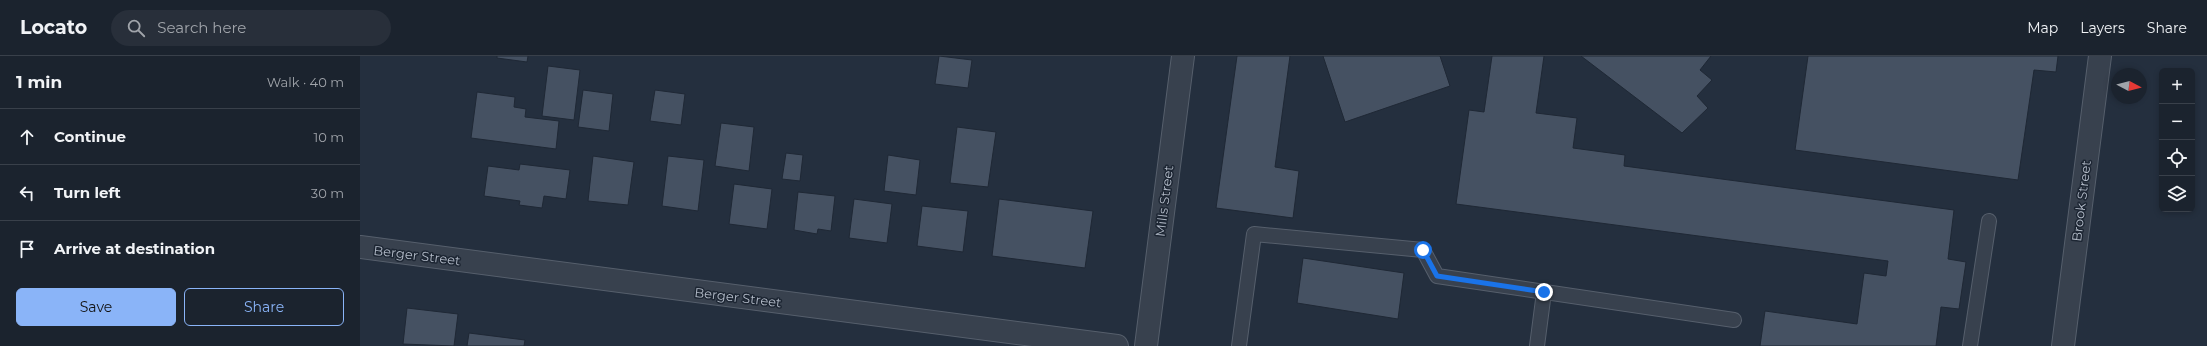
<!DOCTYPE html>
<meta charset="utf-8">
<style>
:root{--surface:#1b232e;--page:#282f3a;--text:#f1f3f6;--muted:#a0a4aa;--line:#39404a;--accent:#8ab4f8}
body{margin:0;font-family:Montserrat,sans-serif;background:var(--page);color:var(--text)}
.controls{position:absolute;right:12px;top:12px;display:grid;overflow:hidden;border-radius:6px;box-shadow:0 2px 6px #0003}
.controls button{width:36px;height:36px;display:grid;place-items:center;padding:0;border:0;border-bottom:1px solid var(--line);background:var(--surface);color:var(--text);font:20px sans-serif}
.compass{position:absolute;left:1751px;top:12px;width:36px;height:36px;border-radius:50%;background:var(--surface);box-shadow:0 2px 6px #0003;rotate:97deg}
.stop{position:absolute;width:12px;height:12px;margin:-9px;border:3px solid #1a73e8;border-radius:50%;background:#fff}
.stop.end{background:#1a73e8;border-color:#fff;box-shadow:0 1px 4px #0008}
.list{margin:0;padding:0;list-style:none}
h2{display:flex;justify-content:space-between;align-items:center;height:52px;margin:0;padding:0 16px;font-size:17px}
h2 small{font-size:13px;font-weight:400;color:var(--muted)}
.list li{display:grid;grid-template-columns:26px 1fr auto;gap:12px;align-items:center;box-sizing:border-box;height:56px;padding:0 16px;border-top:1px solid var(--line)}
.list b{display:block;font-size:15px;white-space:nowrap}
.list em{font-size:13px;font-style:normal;color:var(--muted)}
.actions{display:flex;gap:8px;padding:12px 16px}
.actions a{flex:1;padding:9px 0;border:1px solid var(--accent);border-radius:6px;text-align:center;font-size:14px;color:var(--accent)}
.actions .main{background:var(--accent);color:#111}
.icon{flex:none;width:22px;height:22px;fill:none;stroke:currentColor;stroke-width:2;stroke-linecap:round;stroke-linejoin:round}
.map{position:relative;flex:none;width:1847px;height:290px;overflow:hidden}
header{display:flex;align-items:center;gap:24px;box-sizing:border-box;height:56px;padding:0 20px;background:var(--surface);border-bottom:1px solid var(--line)}
header strong{font-size:19px}
nav{display:flex;gap:22px;margin-inline-start:auto;font-size:14px}
.search{width:280px;height:36px;background:var(--page);display:flex;align-items:center;gap:10px;box-sizing:border-box;padding:0 14px;border-radius:22px;color:var(--muted);font-size:15px}
main{display:flex}
aside{flex:1;background:var(--surface)}
.map>svg:first-child{display:block}
.building{fill:#455162;stroke:#1f2835}
.lines{fill:none;stroke-linecap:round;stroke-linejoin:round}
.lane-casing{stroke:#565f6c;stroke-width:16}
.street-casing{stroke:#565f6c;stroke-width:24}
.lane{stroke:#38414e;stroke-width:14}
.street{stroke:#38414e;stroke-width:22}
.route{stroke:#1a73e8;stroke-width:5}
.labels{text-anchor:middle;stroke-width:3;stroke-linejoin:round;paint-order:stroke}
.street-label{font-size:13px;fill:#b4bcc9;stroke:#1d2633}
</style>
<header>
<strong>Locato</strong>
<div class="search"><svg class="icon" aria-label="search" viewBox="0 0 24 24"><circle cx="10" cy="10" r="6"/><path d="M15 15l6 6"/></svg>Search here</div>
<nav><a>Map</a><a>Layers</a><a>Share</a></nav>
</header>
<main>
<aside>
<h2>1 min<small>Walk · 40 m</small></h2>
<ul class="list">
<li><svg class="icon" aria-label="ahead" viewBox="0 0 24 24"><path d="M12 20V5M6 11l6-6 6 6"/></svg><div><b>Continue</b></div><em>10 m</em></li>
<li><svg class="icon" aria-label="left" viewBox="0 0 24 24"><path d="M17 20v-9H6M10 6l-5 5 5 5"/></svg><div><b>Turn left</b></div><em>30 m</em></li>
<li><svg class="icon" aria-label="arrive" viewBox="0 0 24 24"><path d="M6 21V4h12l-3 4 3 4H6"/></svg><div><b>Arrive at destination</b></div></li>
</ul>
<div class="actions"><a class="main">Save</a><a>Share</a></div>
</aside>
<div class="map">
<svg width="1847" height="290" viewBox="0 0 1847 290">
<rect width="100%" height="100%" fill="#242f3e"/>
<path class="building" d="M 137,0 L 168,0 L 167,6 L 137,2 Z
M 579,0 L 612,4 L 608,32 L 575,28 Z
M 877,0 L 930,0 L 915,111 L 939,115 L 933,162 L 856,152 Z
M 963,0 L 1080,0 L 1090,30 L 985,66 Z
M 1132,0 L 1184,0 L 1176,57 L 1217,62 L 1213,92 L 1265,99 L 1264,110 L 1594,154 L 1588,203 L 1606,206 L 1599,253 L 1581,251 L 1576,290 L 1400,290 L 1405,255 L 1497,268 L 1504,217 L 1526,220 L 1528,205 L 1096,148 L 1109,54 L 1124,56 Z
M 1221,0 L 1351,0 L 1340,14 L 1352,24 L 1337,40 L 1348,52 L 1322,77 Z
M 1448,0 L 1698,0 L 1696,16 L 1674,14 L 1658,124 L 1435,94 Z
M 188,10 L 220,14 L 214,64 L 182,60 Z
M 223,34 L 253,38 L 249,75 L 218,71 Z
M 295,34 L 325,38 L 321,69 L 290,65 Z
M 117,36 L 155,41 L 154,51 L 166,53 L 165,61 L 199,65 L 196,93 L 111,82 Z
M 361,67 L 394,71 L 389,115 L 355,110 Z
M 597,71 L 636,76 L 628,131 L 590,127 Z
M 426,97 L 443,99 L 440,125 L 422,123 Z
M 528,99 L 560,104 L 556,139 L 524,135 Z
M 233,100 L 274,106 L 268,149 L 228,145 Z
M 308,100 L 344,104 L 338,155 L 302,150 Z
M 160,108 L 210,114 L 206,143 L 184,140 L 182,152 L 159,149 L 160,145 L 124,140 L 128,110 L 159,114 Z
M 374,128 L 412,133 L 407,173 L 369,168 Z
M 438,136 L 475,140 L 471,175 L 458,173 L 457,178 L 434,174 Z
M 494,143 L 532,148 L 527,187 L 489,182 Z
M 639,143 L 733,155 L 725,212 L 632,200 Z
M 562,150 L 608,155 L 603,196 L 557,190 Z
M 943,202 L 1044,217 L 1038,263 L 937,247 Z
M 47,252 L 98,258 L 94,290 L 43,288 Z
M 109,277 L 165,284 L 164,290 L 107,290 Z"/>
<g class="lines">
<g class="lane-casing">
<path id="lane" d="M 879,290 L 894,178 L 1063,194 L 1077,220 L 1374,264
M 1177,290 L 1184,236
M 1610,290 L 1629,165"/>
</g>
<g class="street-casing">
<path id="street" d="M 0,191 L 757,290
M 786,290 L 823,0
M 1703,290 L 1740,0"/>
</g>
<use href="#lane" class="lane"/>
<use href="#street" class="street"/>
</g>
<g class="lines">
<path class="route" d="M 1063,194 L 1077,220 L 1184,236"/>
</g>
<g class="labels">
<g class="street-label">
<text transform="translate(804 145) rotate(-83)" y="5">Mills Street</text>
<text transform="translate(1721 145) rotate(-83)" y="5">Brook Street</text>
<text transform="translate(57 199) rotate(7)" y="5">Berger Street</text>
<text transform="translate(378 241) rotate(7)" y="5">Berger Street</text>
</g>
</g>
</svg>
<div class="controls">
<button>+</button>
<button>−</button>
<button><svg class="icon" aria-label="locate" viewBox="0 0 24 24"><circle cx="12" cy="12" r="6"/><path d="M12 2v4M12 18v4M2 12h4M18 12h4"/></svg></button>
<button><svg class="icon" aria-label="layers" viewBox="0 0 24 24"><path d="M12 4l9 5-9 5-9-5zM3 14l9 5 9-5"/></svg></button>
</div>
<svg class="compass" viewBox="-18 -18 36 36"><path d="M0-13l5 13h-10z" fill="#e53935"/><path d="M0 13l5-13h-10z" fill="#a0a4aa"/></svg>
<div class="stop" style="left:1063px;top:194px"></div>
<div class="stop end" style="left:1184px;top:236px"></div>
</div>
</main>
